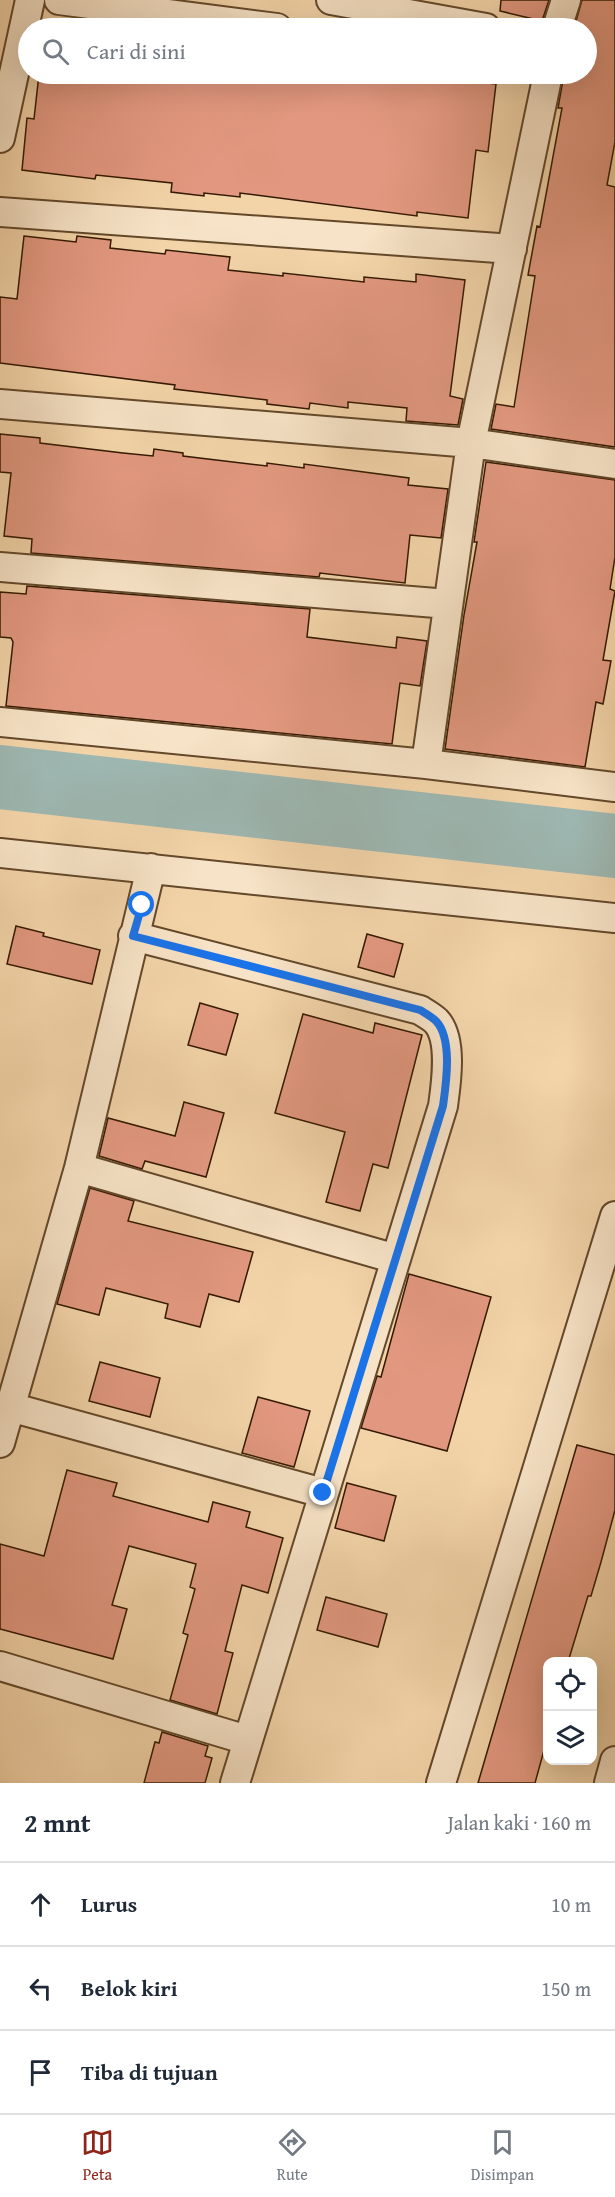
<!DOCTYPE html>
<html lang="id">
<meta charset="utf-8">
<style>
:root{--surface:#fff;--page:#f6f6f7;--text:#1f2937;--muted:#747a83;--line:#e0e1e3;--accent:#8f2418}
body{margin:0;font-family:"Gentium Book Plus",serif;background:var(--page);color:var(--text)}
.controls{position:absolute;right:18px;bottom:18px;display:grid;overflow:hidden;border-radius:12px;box-shadow:0 6px 24px #0002}
.controls button{width:54px;height:54px;display:grid;place-items:center;padding:0;border:0;border-bottom:2px solid var(--line);background:var(--surface);color:var(--text);font:30px sans-serif}
.stop{position:absolute;width:18px;height:18px;margin:-14px;border:4px solid #1a73e8;border-radius:50%;background:#fff}
.stop.end{background:#1a73e8;border-color:#fff;box-shadow:0 2px 6px #0008}
.list{margin:0;padding:0;list-style:none}
h2{display:flex;justify-content:space-between;align-items:center;height:78px;margin:0;padding:0 24px;font-size:26px}
h2 small{font-size:20px;font-weight:400;color:var(--muted)}
.list li{display:grid;grid-template-columns:39px 1fr auto;gap:18px;align-items:center;box-sizing:border-box;height:84px;padding:0 24px;border-top:2px solid var(--line)}
.list b{display:block;font-size:22px;white-space:nowrap}
.list em{font-size:20px;font-style:normal;color:var(--muted)}
.icon{flex:none;width:33px;height:33px;fill:none;stroke:currentColor;stroke-width:2;stroke-linecap:round;stroke-linejoin:round}
.map{position:relative;flex:none;width:615px;height:1783px;overflow:hidden}
.search{position:absolute;background:var(--surface);box-shadow:0 6px 24px #0002;left:18px;right:18px;top:18px;height:66px;display:flex;align-items:center;gap:15px;box-sizing:border-box;padding:0 21px;border-radius:33px;color:var(--muted);font-size:22px}
.sheet{height:330px;background:var(--surface)}
nav{display:flex;justify-content:space-around;align-items:center;box-sizing:border-box;height:84px;border-top:2px solid var(--line);background:var(--surface);font-size:16px;color:var(--muted)}
nav a{display:grid;justify-items:center;gap:3px}
nav .on{color:var(--accent)}
.map>svg:first-child{display:block}
.lines{fill:none;stroke-linecap:round;stroke-linejoin:round}
.river{stroke:#9db7b1;stroke-width:64}
.building{fill:#e29880;stroke:#331900;stroke-width:1.5}
.street-casing{stroke:#63482a;stroke-width:32}
.street{stroke:#f7e3c7;stroke-width:28}
.route{stroke:#1a73e8;stroke-width:8}
</style>
<div class="map">
<svg width="615" height="1783" viewBox="0 0 615 1783">
<rect width="100%" height="100%" fill="#f3d4a9"/>
<filter id="stains"><feTurbulence type="fractalNoise" baseFrequency=".00333" numOctaves="4"/><feColorMatrix values="0 0 0 0 .2 0 0 0 0 .09 0 0 0 0 .02 0 0 0 .5 -.17"/></filter>
<radialGradient id="worn" r=".72"><stop offset=".6" stop-color="#630" stop-opacity="0"/><stop offset="1" stop-color="#630" stop-opacity=".3"/></radialGradient>
<g class="lines">
<path class="river" d="M 0,777 L 615,846"/>
</g>
<path class="building" d="M 501,0 L 549,0 L 542,21 L 500,11 Z
M 582,0 L 615,0 L 615,142 L 607,185 L 615,187 L 615,447 L 491,429 L 496,404 L 514,407 L 535,276 L 528,275 L 537,226 L 540,227 L 562,108 L 558,108 L 564,74 L 586,74 L 586,28 L 574,28 Z
M 39,74 L 380,74 L 407,77 L 408,74 L 438,74 L 438,77 L 496,84 L 488,152 L 476,150 L 468,218 L 417,212 L 417,216 L 240,193 L 240,197 L 204,193 L 204,196 L 171,192 L 172,183 L 96,175 L 95,179 L 22,170 L 27,118 L 34,119 Z
M 24,236 L 76,242 L 77,236 L 111,240 L 110,248 L 165,254 L 166,250 L 230,257 L 228,270 L 283,276 L 283,273 L 364,282 L 364,277 L 416,282 L 416,274 L 465,280 L 450,396 L 463,399 L 458,425 L 406,421 L 407,408 L 348,402 L 348,408 L 310,403 L 309,409 L 267,404 L 267,400 L 174,389 L 175,385 L 0,363 L 0,297 L 17,299 Z
M 0,434 L 40,438 L 40,443 L 123,453 L 153,456 L 154,449 L 183,453 L 183,456 L 267,466 L 267,463 L 304,468 L 304,464 L 409,478 L 408,485 L 448,489 L 441,538 L 410,535 L 405,583 L 320,573 L 319,577 L 31,553 L 32,539 L 4,536 L 11,473 L 0,472 Z
M 486,462 L 615,480 L 615,557 L 610,589 L 615,591 L 603,660 L 611,661 L 603,704 L 596,702 L 585,767 L 445,749 L 464,615 L 477,542 L 474,542 Z
M 27,586 L 310,609 L 307,637 L 396,648 L 397,637 L 427,641 L 420,686 L 400,683 L 392,744 L 6,706 L 13,642 L 11,638 L 0,637 L 0,592 L 26,594 Z
M 16,926 L 44,933 L 43,936 L 100,950 L 92,984 L 7,964 Z
M 367,934 L 403,944 L 394,977 L 358,967 Z
M 200,1003 L 238,1014 L 226,1055 L 188,1045 Z
M 303,1014 L 373,1033 L 375,1023 L 422,1035 L 388,1168 L 373,1164 L 360,1211 L 326,1202 L 345,1132 L 275,1113 Z
M 184,1102 L 224,1113 L 206,1177 L 145,1161 L 142,1169 L 99,1156 L 108,1118 L 175,1136 Z
M 90,1188 L 134,1201 L 128,1221 L 253,1252 L 239,1302 L 209,1294 L 200,1327 L 165,1318 L 168,1304 L 106,1288 L 99,1315 L 57,1304 Z
M 409,1274 L 491,1297 L 447,1451 L 361,1428 L 377,1376 L 381,1377 Z
M 100,1362 L 160,1378 L 150,1417 L 89,1401 Z
M 258,1397 L 310,1411 L 294,1467 L 242,1453 Z
M 577,1445 L 615,1455 L 615,1510 L 601,1562 L 591,1596 L 588,1596 L 568,1662 L 548,1662 L 548,1736 L 535,1783 L 478,1783 Z
M 67,1470 L 117,1483 L 113,1496 L 208,1522 L 213,1502 L 250,1512 L 246,1527 L 283,1538 L 268,1593 L 242,1585 L 225,1651 L 233,1653 L 217,1714 L 170,1700 L 188,1635 L 183,1633 L 195,1589 L 190,1587 L 196,1564 L 129,1546 L 112,1605 L 127,1609 L 113,1659 L 0,1629 L 0,1544 L 44,1556 Z
M 347,1483 L 396,1496 L 384,1541 L 335,1528 Z
M 326,1597 L 387,1614 L 378,1647 L 317,1630 Z
M 162,1732 L 208,1746 L 205,1756 L 212,1758 L 205,1783 L 144,1783 L 155,1742 L 159,1743 Z"/>
<g class="lines">
<g class="street-casing">
<path id="street" d="M 59,0 L 277,28
M 331,0 L 486,28
M 557,28 L 566,0
M 0,138 L 30,0
M 0,212 L 512,249
M 0,404 L 471,443 L 615,464
M 0,567 L 448,604
M 0,722 L 426,764 L 615,787
M 426,764 L 471,443 L 548,74
M 0,853 L 615,918
M 133,936 L 420,1010 C 425,1013 432,1017 436,1021 C 453,1039 446,1084 443,1106 L 235,1783
M 79,1168 L 396,1259
M 10,1407 L 323,1493
M 0,1443 L 79,1168 L 151,868
M 0,1666 L 247,1740
M 441,1783 L 615,1216
M 609,1783 L 615,1761"/>
</g>
<use href="#street" class="street"/>
</g>
<g class="lines">
<path class="route" d="M 142,905 L 133,936 L 420,1010 C 425,1013 432,1017 436,1021 C 453,1039 446,1084 443,1106 L 323,1493"/>
</g>
<rect width="100%" height="100%" filter="url(#stains)"/>
<rect width="100%" height="100%" fill="url(#worn)"/>
</svg>
<div class="controls">
<button><svg class="icon" aria-label="locate" viewBox="0 0 24 24"><circle cx="12" cy="12" r="6"/><path d="M12 2v4M12 18v4M2 12h4M18 12h4"/></svg></button>
<button><svg class="icon" aria-label="layers" viewBox="0 0 24 24"><path d="M12 4l9 5-9 5-9-5zM3 14l9 5 9-5"/></svg></button>
</div>
<div class="stop" style="left:142px;top:905px"></div>
<div class="stop end" style="left:323px;top:1493px"></div>
<div class="search"><svg class="icon" aria-label="search" viewBox="0 0 24 24"><circle cx="10" cy="10" r="6"/><path d="M15 15l6 6"/></svg>Cari di sini</div>
</div>
<section class="sheet">
<h2>2 mnt<small>Jalan kaki · 160 m</small></h2>
<ul class="list">
<li><svg class="icon" aria-label="ahead" viewBox="0 0 24 24"><path d="M12 20V5M6 11l6-6 6 6"/></svg><div><b>Lurus</b></div><em>10 m</em></li>
<li><svg class="icon" aria-label="left" viewBox="0 0 24 24"><path d="M17 20v-9H6M10 6l-5 5 5 5"/></svg><div><b>Belok kiri</b></div><em>150 m</em></li>
<li><svg class="icon" aria-label="arrive" viewBox="0 0 24 24"><path d="M6 21V4h12l-3 4 3 4H6"/></svg><div><b>Tiba di tujuan</b></div></li>
</ul>
</section>
<nav>
<a class="on"><svg class="icon" aria-label="map" viewBox="0 0 24 24"><path d="M3 6l6-2 6 2 6-2v14l-6 2-6-2-6 2zM9 4v14M15 6v14"/></svg>Peta</a>
<a><svg class="icon" aria-label="directions" viewBox="0 0 24 24"><path d="M12 3l9 9-9 9-9-9zM9 14v-3h6M13 9l2 2-2 2"/></svg>Rute</a>
<a><svg class="icon" aria-label="saved" viewBox="0 0 24 24"><path d="M7 4h10v16l-5-4-5 4z"/></svg>Disimpan</a>
</nav>
